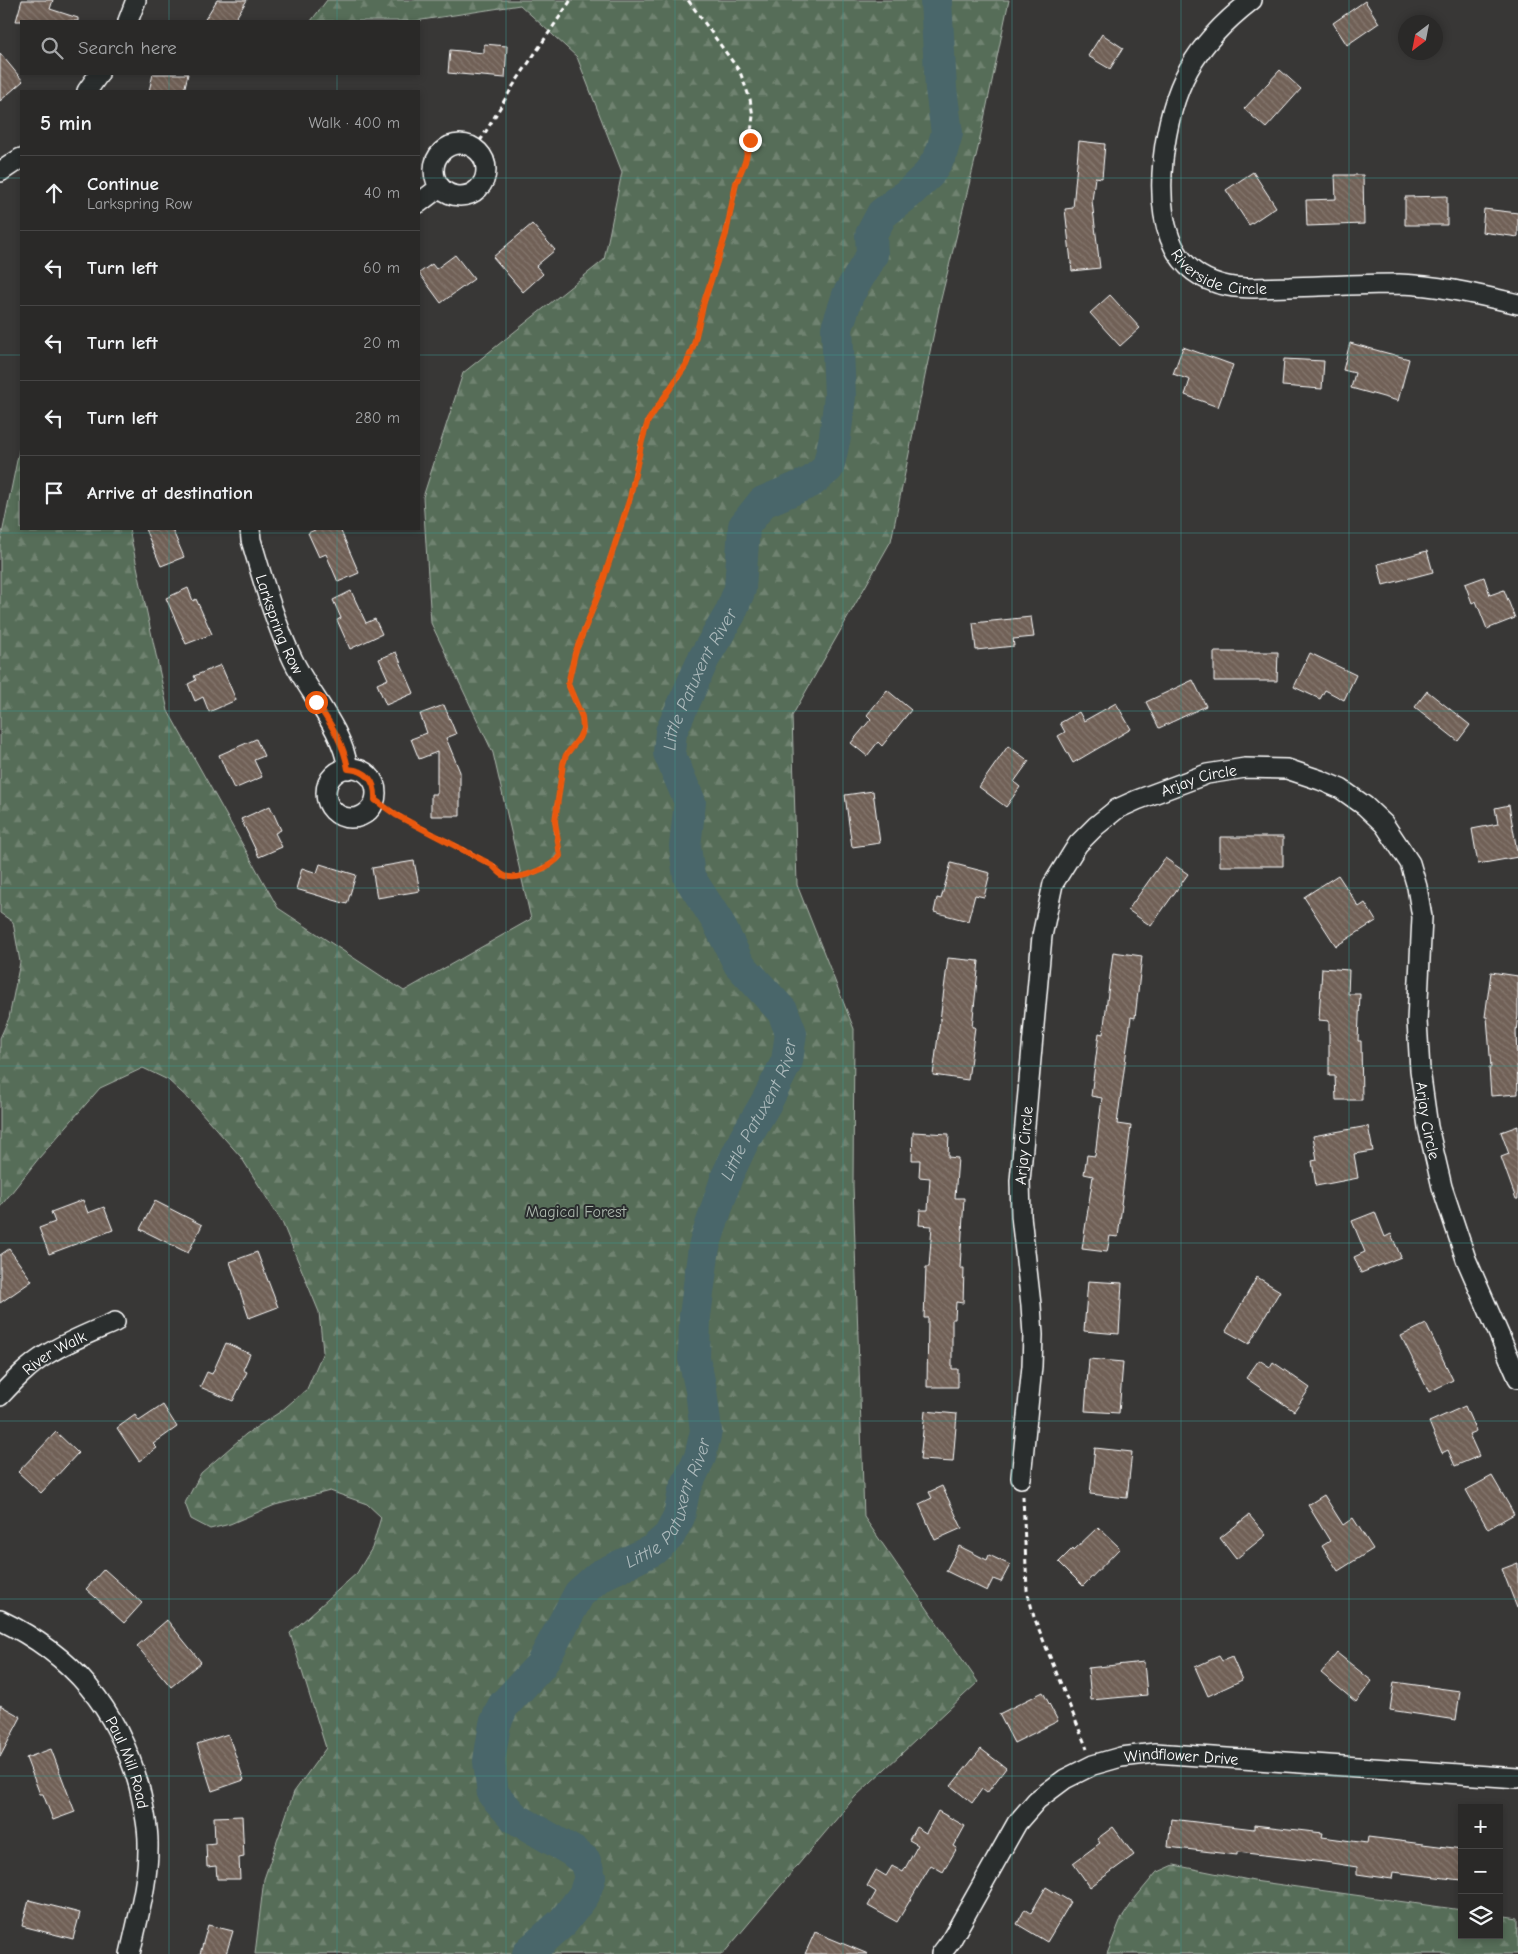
<!DOCTYPE html>
<meta charset="utf-8">
<style>
:root{--surface:#2a2928;--page:#363534;--text:#f1f3f6;--muted:#a5a6a8;--line:#464545}
body{margin:0;font-family:"Comic Neue",sans-serif;background:var(--page);color:var(--text)}
.controls{position:absolute;right:15px;bottom:15px;display:grid;overflow:hidden;border-radius:0px;box-shadow:0 2px 8px #0003}
.controls button{width:45px;height:45px;display:grid;place-items:center;padding:0;border:0;border-bottom:1px solid var(--line);background:var(--surface);color:var(--text);font:25px sans-serif}
.compass{position:absolute;left:1398px;top:15px;width:45px;height:45px;border-radius:50%;background:var(--surface);box-shadow:0 2px 8px #0003;rotate:212deg}
.stop{position:absolute;width:15px;height:15px;margin:-11px;border:4px solid #ea580c;border-radius:50%;background:#fff}
.stop.end{background:#ea580c;border-color:#fff;box-shadow:0 1px 5px #0008}
.list{margin:0;padding:0;list-style:none}
h2{display:flex;justify-content:space-between;align-items:center;height:65px;margin:0;padding:0 20px;font-size:21px}
h2 small{font-size:16px;font-weight:400;color:var(--muted)}
.list li{display:grid;grid-template-columns:32px 1fr auto;gap:15px;align-items:center;box-sizing:border-box;height:75px;padding:0 20px;border-top:1px solid var(--line)}
.list b{display:block;font-size:19px;white-space:nowrap}
.list p{margin:0;font-size:16px;white-space:nowrap;color:var(--muted)}
.list em{font-size:16px;font-style:normal;color:var(--muted)}
.icon{flex:none;width:28px;height:28px;fill:none;stroke:currentColor;stroke-width:2;stroke-linecap:round;stroke-linejoin:round}
.map{position:relative;flex:none;width:1518px;height:1954px;overflow:hidden}
.search{position:absolute;background:var(--surface);box-shadow:0 2px 8px #0003;left:20px;top:20px;width:400px;height:55px;display:flex;align-items:center;gap:12px;box-sizing:border-box;padding:0 18px;border-radius:0px;color:var(--muted);font-size:19px}
.panel{position:absolute;background:var(--surface);box-shadow:0 2px 8px #0003;left:20px;top:90px;width:400px;height:440px;border-radius:0px}
.map>svg:first-child{display:block}
.forest{fill:url(#forest-firs);stroke:#abb6ac}
.lines{fill:none;stroke-linecap:round;stroke-linejoin:round}
.river{stroke:#48666a;stroke-width:32}
.building{fill:url(#building-back-hatch);stroke:#fff}
.minor-casing{stroke:#fff;stroke-width:22}
.path{stroke:#fff;stroke-width:3;stroke-dasharray:5 4;stroke-linecap:butt}
.minor{stroke:#2a2d2e;stroke-width:19}
.route{stroke:#ea580c;stroke-width:6}
.grid{fill:none;stroke:#3f918b;stroke-width:1;stroke-opacity:0.55}
.labels{text-anchor:middle;stroke-width:4;stroke-linejoin:round;paint-order:stroke}
.street-label{font-size:16px;fill:#fff;stroke:#2a2d2e}
.park-label{font-size:16px;fill:#abb6ac;stroke:#2a2d2e}
.water-label{font-size:18px;font-style:italic;fill:#adbabc;stroke:#2a2d2e}
</style>
<div class="map">
<svg width="1518" height="1954" viewBox="0 0 1518 1954">
<defs>
<pattern id="forest-firs" width="22" height="20" patternUnits="userSpaceOnUse" patternTransform="scale(1.25)"><rect width="22" height="20" fill="#576d58"/><path d="M5 1l3.5 6h-7zM16 11l3.5 6h-7z" fill="#708371"/></pattern>
<pattern id="building-back-hatch" width="6" height="6" patternUnits="userSpaceOnUse" patternTransform="scale(1.25)"><rect width="6" height="6" fill="#706056"/><path d="M-1 5l2 2M0 0l6 6M5-1l2 2" fill="none" stroke="#85786f"/></pattern>
</defs>
<rect width="100%" height="100%" fill="#383736"/>
<filter id="ink" filterUnits="userSpaceOnUse"><feTurbulence type="fractalNoise" baseFrequency=".02" numOctaves="2"/><feDisplacementMap in="SourceGraphic" scale="10" xChannelSelector="R" yChannelSelector="G"/><feConvolveMatrix kernelMatrix="1 2 1 2 8 2 1 2 1" color-interpolation-filters="sRGB"/></filter>
<g filter="url(#ink)">
<path class="forest" d="M 327,0 L 1009,0 L 978,148 L 940,303 L 891,541 L 792,716 L 797,885 L 854,1029 L 853,1185 L 864,1517 L 978,1682 L 855,1797 L 723,1954 L 255,1954 L 264,1879 L 294,1792 L 326,1748 L 290,1633 L 357,1573 L 372,1548 L 381,1517 L 367,1504 L 330,1491 L 275,1505 L 230,1524 L 210,1529 L 191,1519 L 185,1503 L 201,1473 L 246,1434 L 280,1412 L 307,1389 L 323,1352 L 319,1312 L 282,1222 L 241,1157 L 191,1101 L 168,1080 L 143,1068 L 100,1088 L 39,1158 L 0,1207 L 0,1038 L 9,1018 L 20,962 L 13,922 L 0,913 L 0,544 L 21,441 L 21,529 L 129,529 L 168,711 L 278,908 L 404,991 L 531,919 L 493,753 L 431,623 L 423,497 L 463,373 L 604,260 L 622,172 L 577,57 L 520,5 L 415,21 L 311,21 Z
M 1174,1865 L 1254,1881 L 1462,1910 L 1462,1935 L 1499,1935 L 1499,1915 L 1518,1918 L 1518,1954 L 1107,1954 L 1120,1921 L 1136,1897 L 1156,1873 Z"/>
<g class="lines">
<path class="river" id="s1" d="M 528,1954 L 531,1950 L 563,1922 L 584,1895 L 590,1877 L 585,1861 L 572,1851 L 515,1818 L 493,1794 L 489,1761 L 495,1724 L 503,1706 L 541,1665 L 579,1594 L 599,1576 L 653,1550 L 669,1536 L 679,1517 L 684,1491 L 700,1457 L 706,1431 L 701,1390 L 694,1358 L 695,1316 L 704,1247 L 727,1176 L 744,1140 L 767,1101 L 787,1061 L 791,1033 L 783,1012 L 739,964 L 718,922 L 689,877 L 685,846 L 690,802 L 669,753 L 671,732 L 704,658 L 730,614 L 740,589 L 744,526 L 763,502 L 811,482 L 828,468 L 835,437 L 840,396 L 837,328 L 848,295 L 872,255 L 871,235 L 882,214 L 909,193 L 929,174 L 941,154 L 947,133 L 941,89 L 936,0"/>
</g>
<path class="building" d="M 22,0 L 53,0 L 50,9 L 78,18 L 78,21 L 16,21 Z
M 217,0 L 247,0 L 234,21 L 204,21 Z
M 1365,1 L 1379,23 L 1347,45 L 1333,23 Z
M 1102,34 L 1123,48 L 1110,69 L 1088,56 Z
M 484,44 L 507,46 L 505,78 L 448,73 L 450,50 L 484,53 Z
M 0,53 L 23,81 L 0,101 Z
M 1280,70 L 1301,89 L 1266,128 L 1244,109 Z
M 153,74 L 188,74 L 184,91 L 149,91 Z
M 1079,141 L 1105,144 L 1102,178 L 1095,177 L 1092,201 L 1100,268 L 1072,271 L 1065,209 L 1073,208 Z
M 1253,172 L 1276,207 L 1249,225 L 1226,190 Z
M 1335,175 L 1363,175 L 1364,224 L 1307,226 L 1306,200 L 1336,199 Z
M 1447,196 L 1447,225 L 1405,225 L 1405,197 Z
M 1484,209 L 1518,213 L 1518,237 L 1482,232 Z
M 532,224 L 555,250 L 536,266 L 543,274 L 523,292 L 493,257 Z
M 455,255 L 474,279 L 441,303 L 419,273 L 432,264 L 436,269 Z
M 1110,295 L 1140,328 L 1120,346 L 1090,313 Z
M 1350,343 L 1409,359 L 1398,401 L 1351,388 L 1355,373 L 1343,370 Z
M 1183,347 L 1233,365 L 1218,407 L 1185,395 L 1190,380 L 1173,374 Z
M 1284,359 L 1324,361 L 1322,389 L 1282,386 Z
M 145,529 L 172,529 L 184,557 L 161,566 Z
M 317,529 L 340,529 L 359,573 L 338,582 L 326,554 L 319,557 L 308,533 Z
M 1427,551 L 1433,572 L 1383,585 L 1378,564 Z
M 1484,577 L 1490,595 L 1504,590 L 1515,618 L 1487,629 L 1476,601 L 1472,603 L 1465,584 Z
M 188,588 L 193,601 L 196,599 L 212,634 L 186,644 L 166,598 Z
M 351,591 L 366,623 L 375,619 L 382,634 L 350,649 L 337,620 L 341,618 L 333,600 Z
M 1031,617 L 1034,637 L 1013,639 L 1014,646 L 976,650 L 973,623 Z
M 396,652 L 414,693 L 386,705 L 377,684 L 388,679 L 379,659 Z
M 1214,652 L 1278,652 L 1277,681 L 1214,681 Z
M 1310,653 L 1356,675 L 1344,700 L 1325,690 L 1320,699 L 1294,687 Z
M 221,665 L 236,700 L 209,712 L 203,697 L 195,701 L 188,684 L 196,680 L 194,676 Z
M 1193,680 L 1206,706 L 1159,728 L 1146,702 Z
M 887,690 L 911,710 L 882,746 L 878,742 L 867,756 L 851,743 L 871,719 L 867,715 Z
M 1427,691 L 1470,725 L 1458,741 L 1415,707 Z
M 1116,703 L 1131,729 L 1073,763 L 1058,736 L 1065,732 L 1060,723 L 1079,712 L 1084,721 Z
M 444,705 L 456,734 L 446,738 L 460,772 L 460,816 L 431,816 L 431,794 L 437,794 L 437,752 L 419,759 L 411,739 L 427,733 L 420,714 Z
M 256,739 L 264,756 L 254,760 L 262,777 L 234,789 L 219,755 Z
M 1008,746 L 1029,761 L 1014,782 L 1020,787 L 1006,807 L 979,787 Z
M 873,791 L 880,843 L 852,847 L 845,795 Z
M 1509,805 L 1518,857 L 1478,864 L 1472,829 L 1498,824 L 1495,808 Z
M 270,806 L 281,830 L 275,833 L 282,847 L 259,857 L 241,819 Z
M 1220,837 L 1283,837 L 1283,866 L 1220,866 Z
M 1165,858 L 1188,874 L 1151,926 L 1128,910 Z
M 414,861 L 420,891 L 377,898 L 372,868 Z
M 951,863 L 990,873 L 984,897 L 975,895 L 968,921 L 934,912 L 937,898 L 941,899 Z
M 320,864 L 356,875 L 347,904 L 296,889 L 302,868 L 317,873 Z
M 1338,875 L 1359,907 L 1365,903 L 1376,921 L 1336,946 L 1304,897 Z
M 1113,952 L 1142,956 L 1135,1018 L 1131,1017 L 1117,1124 L 1131,1126 L 1121,1204 L 1122,1205 L 1118,1237 L 1110,1236 L 1107,1252 L 1082,1249 L 1093,1176 L 1084,1174 L 1087,1155 L 1095,1156 L 1102,1098 L 1091,1096 L 1099,1033 L 1103,1034 Z
M 948,958 L 979,961 L 972,1027 L 975,1027 L 968,1080 L 933,1075 Z
M 1322,968 L 1349,970 L 1348,994 L 1360,994 L 1358,1041 L 1361,1041 L 1362,1100 L 1336,1100 L 1335,1076 L 1329,1076 L 1329,1021 L 1319,1020 Z
M 1491,972 L 1518,976 L 1518,1016 L 1516,1031 L 1518,1094 L 1491,1096 L 1489,1068 L 1491,1068 L 1487,1017 L 1485,1017 Z
M 1368,1126 L 1373,1151 L 1354,1154 L 1358,1178 L 1316,1186 L 1312,1161 L 1317,1160 L 1313,1136 Z
M 1518,1126 L 1518,1199 L 1516,1199 L 1501,1157 L 1509,1154 L 1501,1132 Z
M 913,1132 L 949,1134 L 948,1157 L 958,1158 L 955,1198 L 964,1198 L 960,1268 L 964,1268 L 963,1303 L 956,1302 L 955,1319 L 952,1319 L 952,1369 L 958,1369 L 958,1387 L 927,1387 L 928,1318 L 924,1318 L 926,1267 L 929,1267 L 932,1226 L 919,1225 L 920,1210 L 928,1210 L 930,1178 L 919,1177 L 920,1160 L 912,1160 Z
M 83,1200 L 88,1213 L 104,1207 L 113,1230 L 49,1254 L 39,1228 L 55,1222 L 51,1212 Z
M 155,1201 L 202,1225 L 188,1253 L 140,1229 Z
M 1375,1212 L 1385,1237 L 1391,1234 L 1401,1257 L 1361,1273 L 1354,1257 L 1365,1252 L 1352,1221 Z
M 9,1249 L 32,1281 L 0,1303 L 0,1255 Z
M 257,1252 L 278,1307 L 249,1318 L 230,1262 Z
M 1257,1277 L 1280,1291 L 1249,1344 L 1226,1331 Z
M 1088,1281 L 1122,1283 L 1119,1334 L 1084,1331 Z
M 1426,1324 L 1453,1380 L 1429,1392 L 1401,1336 Z
M 226,1343 L 250,1354 L 243,1370 L 247,1372 L 233,1401 L 200,1387 L 207,1372 L 212,1374 Z
M 1089,1359 L 1123,1362 L 1119,1413 L 1085,1411 Z
M 1259,1360 L 1270,1367 L 1273,1362 L 1310,1388 L 1294,1411 L 1246,1378 Z
M 163,1405 L 177,1427 L 153,1444 L 157,1448 L 139,1461 L 117,1428 L 135,1415 L 139,1421 Z
M 1465,1406 L 1476,1431 L 1469,1434 L 1479,1456 L 1455,1466 L 1448,1450 L 1442,1453 L 1429,1422 Z
M 925,1411 L 957,1414 L 953,1462 L 920,1460 Z
M 56,1432 L 78,1453 L 41,1493 L 18,1472 Z
M 1095,1448 L 1132,1452 L 1127,1498 L 1090,1494 Z
M 1492,1476 L 1514,1514 L 1488,1529 L 1466,1490 Z
M 942,1486 L 962,1528 L 935,1540 L 919,1504 L 932,1498 L 929,1492 Z
M 1324,1495 L 1343,1525 L 1353,1518 L 1373,1549 L 1338,1571 L 1322,1546 L 1330,1541 L 1308,1505 Z
M 1249,1515 L 1266,1535 L 1236,1559 L 1220,1538 Z
M 1098,1527 L 1120,1548 L 1083,1586 L 1059,1562 L 1073,1548 L 1074,1550 Z
M 959,1546 L 987,1560 L 989,1555 L 1010,1565 L 1001,1582 L 993,1579 L 987,1591 L 946,1571 Z
M 1518,1563 L 1518,1608 L 1517,1608 L 1502,1569 Z
M 104,1569 L 142,1603 L 124,1623 L 86,1589 Z
M 167,1620 L 201,1662 L 171,1687 L 137,1646 Z
M 1337,1653 L 1372,1681 L 1356,1702 L 1321,1673 Z
M 1219,1656 L 1222,1661 L 1232,1657 L 1242,1680 L 1208,1696 L 1195,1667 Z
M 1144,1662 L 1147,1695 L 1091,1700 L 1088,1668 Z
M 1394,1682 L 1460,1691 L 1456,1720 L 1390,1710 Z
M 1043,1692 L 1058,1721 L 1014,1743 L 999,1714 Z
M 0,1705 L 21,1717 L 0,1757 Z
M 228,1734 L 244,1780 L 212,1791 L 197,1744 Z
M 51,1749 L 75,1812 L 53,1820 L 43,1794 L 40,1794 L 26,1758 Z
M 981,1749 L 1006,1768 L 987,1793 L 982,1789 L 972,1803 L 951,1786 Z
M 938,1811 L 965,1826 L 954,1846 L 957,1848 L 943,1872 L 931,1865 L 897,1922 L 868,1906 L 876,1892 L 867,1886 L 876,1870 L 886,1876 L 892,1866 L 903,1872 L 918,1845 L 909,1840 L 916,1827 L 926,1833 Z
M 242,1816 L 244,1857 L 239,1858 L 240,1879 L 217,1879 L 216,1866 L 207,1867 L 206,1844 L 215,1843 L 214,1817 Z
M 1171,1819 L 1254,1829 L 1254,1825 L 1323,1833 L 1322,1837 L 1367,1843 L 1368,1837 L 1462,1849 L 1462,1880 L 1393,1872 L 1392,1879 L 1357,1874 L 1357,1867 L 1325,1862 L 1237,1852 L 1237,1855 L 1168,1847 Z
M 1113,1827 L 1134,1855 L 1090,1887 L 1073,1863 L 1100,1843 L 1097,1839 Z
M 1046,1887 L 1071,1902 L 1047,1942 L 1017,1924 L 1025,1909 L 1031,1913 Z
M 29,1900 L 80,1913 L 73,1939 L 22,1926 Z
M 208,1925 L 233,1931 L 226,1954 L 200,1954 Z
M 815,1932 L 868,1954 L 805,1954 Z"/>
<g class="lines">
<g class="minor-casing">
<g id="minor">
<path id="s2" d="M 1252,0 C 1194,45 1171,86 1163,160 C 1158,213 1165,274 1228,286 C 1247,290 1269,287 1289,287 C 1325,286 1362,284 1399,284 C 1439,285 1479,295 1518,304"/>
<path d="M 128,21 L 136,0"/>
<path d="M 87,91 L 99,74"/>
<circle cx="460" cy="170" r="26"/>
<path d="M 0,172 L 21,158"/>
<path d="M 419,203 L 440,187"/>
<path id="s3" d="M 250,529 L 251,540 C 263,580 274,621 293,660 C 310,695 343,729 348,769"/>
<circle cx="351" cy="793" r="25"/>
<path id="s4" d="M 0,1396 C 14,1381 29,1365 46,1355 C 68,1341 92,1332 115,1322"/>
<path id="s5" d="M 1021,1478 L 1032,1366 L 1033,1335 L 1031,1305 L 1021,1216 L 1020,1181 L 1042,936 L 1053,884 L 1078,844 L 1096,826 L 1117,809 L 1137,800 L 1207,774 L 1245,768 L 1287,769 L 1320,780 L 1341,789 L 1365,806 L 1384,824 L 1410,863 L 1417,887 L 1422,917 L 1417,1021 L 1420,1070 L 1428,1127 L 1442,1187 L 1466,1259 L 1518,1378"/>
<path id="s6" d="M 0,1620 C 73,1655 117,1708 139,1786 C 143,1804 148,1823 148,1842 C 149,1880 138,1917 130,1954"/>
<path id="s7" d="M 941,1954 L 950,1942 L 1017,1823 L 1037,1800 L 1065,1779 L 1093,1765 L 1121,1757 L 1155,1753 L 1518,1778"/>
</g>
</g>
<path class="path" d="M 474,148 L 482,138 L 513,86 L 571,0
M 375,800 L 397,815 L 493,865 C 496,869 500,874 505,876 C 519,881 552,867 560,856 L 555,821 L 563,764 L 566,755 L 579,738 L 583,729 L 582,717 L 568,684 L 575,653 L 598,596 L 630,498 L 641,441 L 648,421 L 686,365 L 694,344 L 704,302 L 726,234 L 736,183 L 745,162 L 750,140 L 753,116 L 750,99 L 740,72 L 688,0
M 1023,1496 L 1027,1590 L 1034,1617 L 1087,1749"/>
<use href="#minor" class="minor"/>
</g>
</g>
<g class="lines" filter="url(#ink)">
<path class="route" d="M 316,702 C 330,723 344,743 348,769 C 367,770 376,781 375,800 L 396,815 L 492,865 C 496,869 500,874 505,876 C 519,881 552,867 560,856 L 555,821 L 563,764 L 566,755 L 579,738 L 583,729 L 582,717 L 568,684 L 575,653 L 598,596 L 630,498 L 642,441 L 648,421 L 686,365 L 694,344 L 704,302 L 726,234 L 736,183 L 745,162 L 750,140"/>
</g>
<path class="grid" d="M 169,0 L 169,21M 337,0 L 337,21M 506,0 L 506,1954M 675,0 L 675,1954M 843,0 L 843,1954M 1012,0 L 1012,1954M 1181,0 L 1181,1954M 1349,0 L 1349,1954M 169,74 L 169,91M 337,74 L 337,91M 0,178 L 21,178M 419,178 L 1518,178M 0,355 L 21,355M 419,355 L 1518,355M 169,529 L 169,1954M 337,529 L 337,1954M 0,533 L 1518,533M 0,711 L 1518,711M 0,888 L 1518,888M 0,1066 L 1518,1066M 0,1243 L 1518,1243M 0,1421 L 1518,1421M 0,1599 L 1518,1599M 0,1776 L 1518,1776"/>
<g class="labels">
<g class="street-label">
<text dy="6" stroke="none"><textPath href="#s2" startOffset="334">Riverside Circle</textPath></text>
<text dy="6" stroke="none"><textPath href="#s3" startOffset="100">Larkspring Row</textPath></text>
<text dy="6" stroke="none"><textPath href="#s5" startOffset="784">Arjay Circle</textPath></text>
<text dy="6" stroke="none"><textPath href="#s5" startOffset="1294">Arjay Circle</textPath></text>
<text dy="6" stroke="none"><textPath href="#s5" startOffset="334">Arjay Circle</textPath></text>
<text dy="6" stroke="none"><textPath href="#s4" startOffset="70">River Walk</textPath></text>
<text dy="6" stroke="none"><textPath href="#s7" startOffset="338">Windflower Drive</textPath></text>
<text dy="6" stroke="none"><textPath href="#s6" startOffset="198">Paul Mill Road</textPath></text>
</g>
<g class="park-label">
<text x="576" y="1217">Magical Forest</text>
</g>
<g class="water-label">
<text dy="6" stroke="none"><textPath href="#s1" startOffset="1495">Little Patuxent River</textPath></text>
<text dy="6" stroke="none"><textPath href="#s1" startOffset="1014">Little Patuxent River</textPath></text>
<text dy="6" stroke="none"><textPath href="#s1" startOffset="594">Little Patuxent River</textPath></text>
</g>
</g>
</svg>
<div class="controls">
<button>+</button>
<button>−</button>
<button><svg class="icon" aria-label="layers" viewBox="0 0 24 24"><path d="M12 4l9 5-9 5-9-5zM3 14l9 5 9-5"/></svg></button>
</div>
<svg class="compass" viewBox="-18 -18 36 36"><path d="M0-13l5 13h-10z" fill="#e53935"/><path d="M0 13l5-13h-10z" fill="#a5a6a8"/></svg>
<div class="stop" style="left:316px;top:702px"></div>
<div class="stop end" style="left:750px;top:140px"></div>
<div class="search"><svg class="icon" aria-label="search" viewBox="0 0 24 24"><circle cx="10" cy="10" r="6"/><path d="M15 15l6 6"/></svg>Search here</div>
<section class="panel">
<h2>5 min<small>Walk · 400 m</small></h2>
<ul class="list">
<li><svg class="icon" aria-label="ahead" viewBox="0 0 24 24"><path d="M12 20V5M6 11l6-6 6 6"/></svg><div><b>Continue</b><p>Larkspring Row</p></div><em>40 m</em></li>
<li><svg class="icon" aria-label="left" viewBox="0 0 24 24"><path d="M17 20v-9H6M10 6l-5 5 5 5"/></svg><div><b>Turn left</b></div><em>60 m</em></li>
<li><svg class="icon" aria-label="left" viewBox="0 0 24 24"><path d="M17 20v-9H6M10 6l-5 5 5 5"/></svg><div><b>Turn left</b></div><em>20 m</em></li>
<li><svg class="icon" aria-label="left" viewBox="0 0 24 24"><path d="M17 20v-9H6M10 6l-5 5 5 5"/></svg><div><b>Turn left</b></div><em>280 m</em></li>
<li><svg class="icon" aria-label="arrive" viewBox="0 0 24 24"><path d="M6 21V4h12l-3 4 3 4H6"/></svg><div><b>Arrive at destination</b></div></li>
</ul>
</section>
</div>
